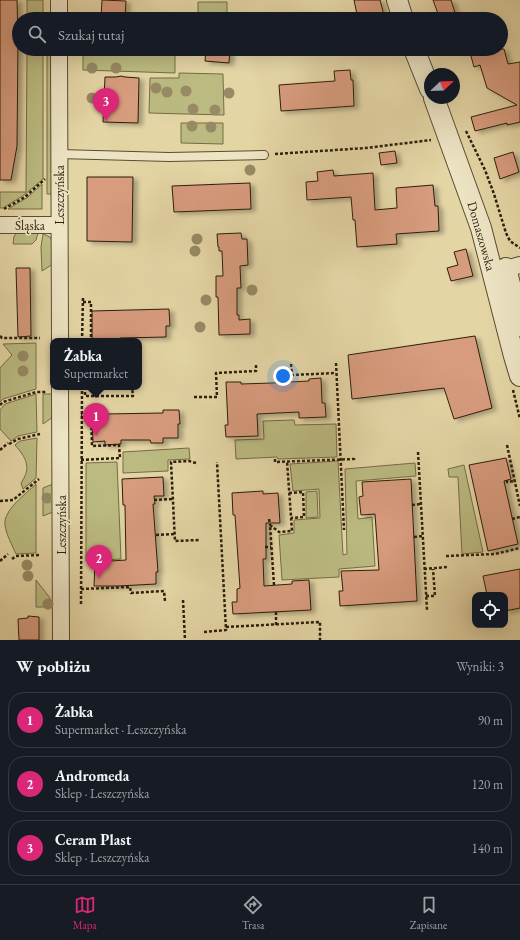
<!DOCTYPE html>
<html lang="pl">
<meta charset="utf-8">
<style>
:root{--surface:#171b24;--page:#242831;--text:#f1f3f6;--muted:#9ea1a6;--line:#363941;--accent:#db2777}
body{margin:0;font-family:"EB Garamond",serif;background:var(--page);color:var(--text)}
.controls{position:absolute;right:12px;bottom:12px;display:grid;overflow:hidden;border-radius:8px;box-shadow:0 4px 16px #0002}
.controls button{width:36px;height:36px;display:grid;place-items:center;padding:0;border:0;border-bottom:1px solid var(--line);background:var(--surface);color:var(--text);font:20px sans-serif}
.compass{position:absolute;left:424px;top:68px;width:36px;height:36px;border-radius:50%;background:var(--surface);box-shadow:0 4px 16px #0002;rotate:67deg}
.you{position:absolute;left:283px;top:376px;width:14px;height:14px;margin:-10px;border:3px solid #fff;border-radius:50%;background:#1a73e8;box-shadow:0 0 0 6px #1a73e833}
.badge{display:grid;place-items:center;width:26px;height:26px;border-radius:50%;background:var(--accent);color:#fff;font-size:13px;font-weight:700}
.pin{position:absolute;translate:-50% -33px;filter:drop-shadow(0 1px 2px #0008)}
.pin::after{content:'';position:absolute;top:21px;width:14px;height:12px;background:inherit;clip-path:polygon(0 0,100% 0,50% 100%)}
.popup{position:absolute;left:50px;top:338px;width:92px;height:52px;box-sizing:border-box;display:grid;place-content:center;border-radius:8px;background:var(--surface);filter:drop-shadow(0 1px 3px #0005);font-size:13px;white-space:nowrap;color:var(--muted)}
.popup b{font-size:15px;color:var(--text)}
.popup::after{content:'';position:absolute;left:50%;top:100%;margin-left:-8px;border:8px solid transparent;border-top-color:var(--surface)}
.list{margin:0;padding:0;list-style:none}
h2{display:flex;justify-content:space-between;align-items:center;height:52px;margin:0;padding:0 16px;font-size:17px}
h2 small{font-size:13px;font-weight:400;color:var(--muted)}
.list li{display:grid;grid-template-columns:26px 1fr auto;gap:12px;align-items:center;box-sizing:border-box;height:56px;margin:0 8px 8px;padding:0 8px;border:1px solid var(--line);border-radius:16px}
.list b{display:block;font-size:15px;white-space:nowrap}
.list p{margin:0;font-size:13px;white-space:nowrap;color:var(--muted)}
.list em{font-size:13px;font-style:normal;color:var(--muted)}
.icon{flex:none;width:22px;height:22px;fill:none;stroke:currentColor;stroke-width:2;stroke-linecap:round;stroke-linejoin:round}
.map{position:relative;flex:none;width:520px;height:640px;overflow:hidden}
.search{position:absolute;background:var(--surface);box-shadow:0 4px 16px #0002;left:12px;right:12px;top:12px;height:44px;display:flex;align-items:center;gap:10px;box-sizing:border-box;padding:0 14px;border-radius:22px;color:var(--muted);font-size:15px}
.sheet{height:244px;background:var(--surface)}
nav{display:flex;justify-content:space-around;align-items:center;box-sizing:border-box;height:56px;border-top:1px solid var(--line);background:var(--surface);font-size:11px;color:var(--muted)}
nav a{display:grid;justify-items:center;gap:2px}
nav .on{color:var(--accent)}
.map>svg:first-child{display:block}
.green{fill:#bbbb81;stroke:#746c46}
.building{fill:#d79b7d;stroke:#2d1e0c;filter:url(#shadow)}
.lines{fill:none;stroke-linecap:round;stroke-linejoin:round}
.service-casing{stroke:#5b4c32;stroke-width:10}
.minor-casing{stroke:#5b4c32;stroke-width:18}
.tertiary-casing{stroke:#5b4c32;stroke-width:22}
.path{stroke:#2d1e0c;stroke-width:2.5;stroke-dasharray:3 2;stroke-linecap:butt}
.service{stroke:#ede4c4;stroke-width:8}
.minor{stroke:#ede4c4;stroke-width:16}
.tertiary{stroke:#ede4c4;stroke-width:20}
.tree{fill:#978a64}
.labels{text-anchor:middle;stroke-width:3.5;stroke-linejoin:round;paint-order:stroke}
.street-label{font-size:13px;fill:#2d1e0c;stroke:#ede4c4}
</style>
<div class="map">
<svg width="520" height="640" viewBox="0 0 520 640">
<defs>
<filter id="shadow"><feDropShadow dx="4.5" dy="2.5" stdDeviation="2" flood-color="#0004"/></filter>
</defs>
<rect width="100%" height="100%" fill="#e4d5a5"/>
<filter id="stains"><feTurbulence type="fractalNoise" baseFrequency=".005" numOctaves="4"/><feColorMatrix values="0 0 0 0 .2 0 0 0 0 .09 0 0 0 0 .02 0 0 0 .5 -.17"/></filter>
<radialGradient id="worn" r=".72"><stop offset=".6" stop-color="#630" stop-opacity="0"/><stop offset="1" stop-color="#630" stop-opacity=".3"/></radialGradient>
<path class="green" d="M 27,0 L 43,0 L 43,19 L 27,19 Z
M 198,2 L 227,2 L 227,19 L 198,19 Z
M 27,49 L 43,49 L 43,179 L 24,195 L 3,208 L 0,208 L 0,192 L 26,192 Z
M 47,49 L 53,49 L 53,194 L 47,194 Z
M 83,49 L 175,49 L 175,73 L 83,70 Z
M 179,73 L 223,74 L 224,115 L 149,113 L 150,78 L 179,78 Z
M 181,123 L 223,123 L 223,144 L 181,143 Z
M 42,184 L 42,209 L 8,209 L 28,197 Z
M 17,233 L 38,233 L 36,240 L 32,244 L 13,244 L 14,236 Z
M 43,234 L 50,237 L 52,241 L 53,264 L 42,271 L 41,247 Z
M 36,343 L 36,389 L 3,399 L 0,402 L 0,368 L 12,355 L 3,344 Z
M 36,394 L 37,432 L 18,436 L 11,441 L 0,429 L 0,410 L 5,404 Z
M 43,394 L 53,394 L 53,417 L 43,424 Z
M 294,420 L 295,425 L 336,424 L 337,457 L 278,459 L 277,457 L 236,459 L 235,440 L 264,439 L 263,421 Z
M 37,438 L 36,478 L 23,489 L 21,483 C 32,467 26,458 15,445 L 20,441 Z
M 189,448 L 190,459 L 168,460 L 168,471 L 123,473 L 123,452 Z
M 338,461 L 343,555 L 347,554 L 345,469 L 415,463 L 416,476 L 356,481 L 358,519 L 372,517 L 375,566 L 339,569 L 339,577 L 282,580 L 279,535 L 294,533 L 294,520 L 320,518 L 319,489 L 293,491 L 290,464 Z
M 117,462 L 121,559 L 86,561 L 86,463 Z
M 464,465 L 483,552 L 462,554 L 458,477 L 449,477 L 448,469 Z
M 36,484 L 36,553 L 16,554 C 12,545 6,534 5,525 C 3,510 26,494 36,484 Z
M 53,484 L 53,512 L 43,516 L 43,488 Z
M 317,491 L 318,517 L 306,518 L 306,492 Z
M 36,580 L 50,598 L 50,607 L 36,607 Z"/>
<path class="building" d="M 0,0 L 17,0 L 18,38 L 17,146 L 11,180 L 0,180 Z
M 102,0 L 126,1 L 125,19 L 109,19 L 109,17 L 101,17 Z
M 354,0 L 380,0 L 385,19 L 358,19 Z
M 433,0 L 451,0 L 457,19 L 440,19 Z
M 206,49 L 230,49 L 229,63 L 205,61 Z
M 469,49 L 504,49 L 508,64 L 520,62 L 520,122 L 507,125 L 507,123 L 475,131 L 471,117 L 517,105 L 487,88 L 480,65 L 474,67 Z
M 350,70 L 351,80 L 353,80 L 354,106 L 281,111 L 279,85 L 335,81 L 334,71 Z
M 121,76 L 125,77 L 139,78 L 138,123 L 103,122 L 105,77 L 116,77 Z
M 395,151 L 397,163 L 381,165 L 379,153 Z
M 513,152 L 519,172 L 500,179 L 494,158 Z
M 333,170 L 334,176 L 373,173 L 375,210 L 397,208 L 396,188 L 433,185 L 435,206 L 438,206 L 439,231 L 396,234 L 397,244 L 357,247 L 355,220 L 353,220 L 351,197 L 307,200 L 306,182 L 318,181 L 317,172 Z
M 87,177 L 133,177 L 132,242 L 87,241 Z
M 250,183 L 251,209 L 174,212 L 172,186 Z
M 241,233 L 242,239 L 247,239 L 248,265 L 240,266 L 241,288 L 237,288 L 237,315 L 239,315 L 239,320 L 250,319 L 250,334 L 219,335 L 218,297 L 216,297 L 216,276 L 223,276 L 222,251 L 219,251 L 219,247 L 218,247 L 217,234 Z
M 466,249 L 473,276 L 451,281 L 447,268 L 458,265 L 454,252 Z
M 16,268 L 30,268 L 31,336 L 18,337 Z
M 169,309 L 170,326 L 166,326 L 166,337 L 120,338 L 120,341 L 92,341 L 92,311 Z
M 475,336 L 492,408 L 454,419 L 444,388 L 352,399 L 348,355 Z
M 321,378 L 322,403 L 325,403 L 326,417 L 299,418 L 299,412 L 257,414 L 258,436 L 226,437 L 225,425 L 228,425 L 226,382 L 241,382 L 241,384 L 272,383 L 309,381 L 309,379 Z
M 163,410 L 179,410 L 180,424 L 178,424 L 178,438 L 163,438 L 163,443 L 151,443 L 150,440 L 121,440 L 121,444 L 105,445 L 105,441 L 93,442 L 92,412 L 105,412 L 105,414 L 163,413 Z
M 506,458 L 511,479 L 504,481 L 518,544 L 488,551 L 469,465 Z
M 163,477 L 164,496 L 154,496 L 155,504 L 153,504 L 158,572 L 156,572 L 156,584 L 118,586 L 94,586 L 95,562 L 126,560 L 125,505 L 123,505 L 122,479 Z
M 411,479 L 417,601 L 340,606 L 339,591 L 343,591 L 341,571 L 379,570 L 375,514 L 361,515 L 359,497 L 363,496 L 362,482 Z
M 263,491 L 263,494 L 278,493 L 280,523 L 266,523 L 266,559 L 263,559 L 264,586 L 292,584 L 292,581 L 309,580 L 311,610 L 233,614 L 232,602 L 237,602 L 237,589 L 240,588 L 235,515 L 233,515 L 232,493 Z
M 520,569 L 520,608 L 505,611 L 505,595 L 487,595 L 483,576 Z
M 28,616 L 39,617 L 39,640 L 19,640 L 18,619 L 28,618 Z"/>
<g class="lines">
<g class="service-casing">
<path id="service" d="M 59,154 L 169,157 L 264,155"/>
</g>
<g class="minor-casing">
<path id="minor" d="M 59,19 L 59,0
M 59,49 L 60,341
M 0,225 L 59,225
M 494,272 L 520,265
M 60,387 L 61,640"/>
</g>
<g class="tertiary-casing">
<path id="tertiary" d="M 397,0 L 403,19
M 414,49 L 430,89
M 434,98 L 481,228 L 514,356 L 520,376
M 506,268 L 514,300 L 518,326"/>
</g>
<path class="path" d="M 466,131 L 485,170 L 494,194 L 506,233 L 510,241 L 520,248
M 275,154 L 366,148 L 431,140
M 4,209 L 25,197 L 45,179
M 83,302 L 91,302 L 91,341
M 0,336 L 2,338 L 40,338
M 82,341 L 83,297
M 336,363 L 344,530
M 291,364 L 292,375 L 336,373
M 85,387 L 85,396 L 133,396 L 132,387
M 513,390 L 520,419
M 194,397 L 217,397 L 216,373 L 256,371 L 256,365
M 0,405 L 3,402 L 36,392 L 47,392
M 9,444 L 18,439 L 40,434
M 507,445 L 520,506
M 0,450 L 8,443
M 418,452 L 427,610
M 275,459 L 275,462 L 354,459 L 354,456
M 81,460 L 120,458 L 119,445 L 92,446 L 91,414 L 81,415
M 196,463 L 189,461 L 171,462 L 175,541 L 199,540
M 507,480 L 507,482 L 514,481
M 289,493 L 303,492 L 304,517 L 291,518
M 154,500 L 173,499
M 0,501 L 13,500 L 39,479
M 412,505 L 421,504
M 269,519 L 270,525
M 512,519 L 520,517
M 156,535 L 174,534
M 414,537 L 422,536
M 265,547 L 271,547
M 446,556 L 495,554 L 520,548
M 12,559 L 16,556 L 40,555
M 0,561 L 8,554
M 424,569 L 447,567
M 274,585 L 270,525 L 279,532 L 292,531 L 287,461
M 81,589 L 130,587 L 131,593 L 164,591 L 165,601
M 426,596 L 435,596 L 433,569
M 183,600 L 185,640
M 81,604 L 82,387
M 276,612 L 276,625
M 226,627 L 320,622 L 320,640
M 204,632 L 226,630 L 217,462"/>
<use href="#service" class="service"/>
<use href="#minor" class="minor"/>
<use href="#tertiary" class="tertiary"/>
</g>
<g class="tree">
<circle cx="92" cy="68" r="5.5"/>
<circle cx="116" cy="68" r="5.5"/>
<circle cx="156" cy="88" r="5.5"/>
<circle cx="186" cy="91" r="5.5"/>
<circle cx="167" cy="92" r="5.5"/>
<circle cx="229" cy="93" r="5.5"/>
<circle cx="92" cy="98" r="5.5"/>
<circle cx="193" cy="109" r="5.5"/>
<circle cx="215" cy="110" r="5.5"/>
<circle cx="192" cy="126" r="5.5"/>
<circle cx="211" cy="127" r="5.5"/>
<circle cx="250" cy="170" r="5.5"/>
<circle cx="197" cy="239" r="5.5"/>
<circle cx="195" cy="251" r="5.5"/>
<circle cx="252" cy="290" r="5.5"/>
<circle cx="206" cy="300" r="5.5"/>
<circle cx="200" cy="327" r="5.5"/>
<circle cx="23" cy="356" r="5.5"/>
<circle cx="23" cy="371" r="5.5"/>
<circle cx="47" cy="498" r="5.5"/>
<circle cx="27" cy="565" r="5.5"/>
<circle cx="28" cy="576" r="5.5"/>
<circle cx="48" cy="604" r="5.5"/>
</g>
<g class="labels">
<g class="street-label">
<text transform="translate(59 195) rotate(-90)" y="5">Leszczyńska</text>
<text x="30" y="230">Śląska</text>
<text transform="translate(482 236) rotate(74)" y="5">Domaszowska</text>
<text transform="translate(61 525) rotate(-90)" y="5">Leszczyńska</text>
</g>
</g>
<rect width="100%" height="100%" filter="url(#stains)"/>
<rect width="100%" height="100%" fill="url(#worn)"/>
</svg>
<div class="controls">
<button><svg class="icon" aria-label="locate" viewBox="0 0 24 24"><circle cx="12" cy="12" r="6"/><path d="M12 2v4M12 18v4M2 12h4M18 12h4"/></svg></button>
</div>
<svg class="compass" viewBox="-18 -18 36 36"><path d="M0-13l5 13h-10z" fill="#e53935"/><path d="M0 13l5-13h-10z" fill="#9ea1a6"/></svg>
<div class="you"></div>
<div class="pin badge" style="left:96px;top:436px">1</div>
<div class="popup"><b>Żabka</b>Supermarket</div>
<div class="pin badge" style="left:99px;top:578px">2</div>
<div class="pin badge" style="left:106px;top:121px">3</div>
<div class="search"><svg class="icon" aria-label="search" viewBox="0 0 24 24"><circle cx="10" cy="10" r="6"/><path d="M15 15l6 6"/></svg>Szukaj tutaj</div>
</div>
<section class="sheet">
<h2>W pobliżu<small>Wyniki: 3</small></h2>
<ul class="list">
<li><span class="badge">1</span><div><b>Żabka</b><p>Supermarket · Leszczyńska</p></div><em>90 m</em></li>
<li><span class="badge">2</span><div><b>Andromeda</b><p>Sklep · Leszczyńska</p></div><em>120 m</em></li>
<li><span class="badge">3</span><div><b>Ceram Plast</b><p>Sklep · Leszczyńska</p></div><em>140 m</em></li>
</ul>
</section>
<nav>
<a class="on"><svg class="icon" aria-label="map" viewBox="0 0 24 24"><path d="M3 6l6-2 6 2 6-2v14l-6 2-6-2-6 2zM9 4v14M15 6v14"/></svg>Mapa</a>
<a><svg class="icon" aria-label="directions" viewBox="0 0 24 24"><path d="M12 3l9 9-9 9-9-9zM9 14v-3h6M13 9l2 2-2 2"/></svg>Trasa</a>
<a><svg class="icon" aria-label="saved" viewBox="0 0 24 24"><path d="M7 4h10v16l-5-4-5 4z"/></svg>Zapisane</a>
</nav>
